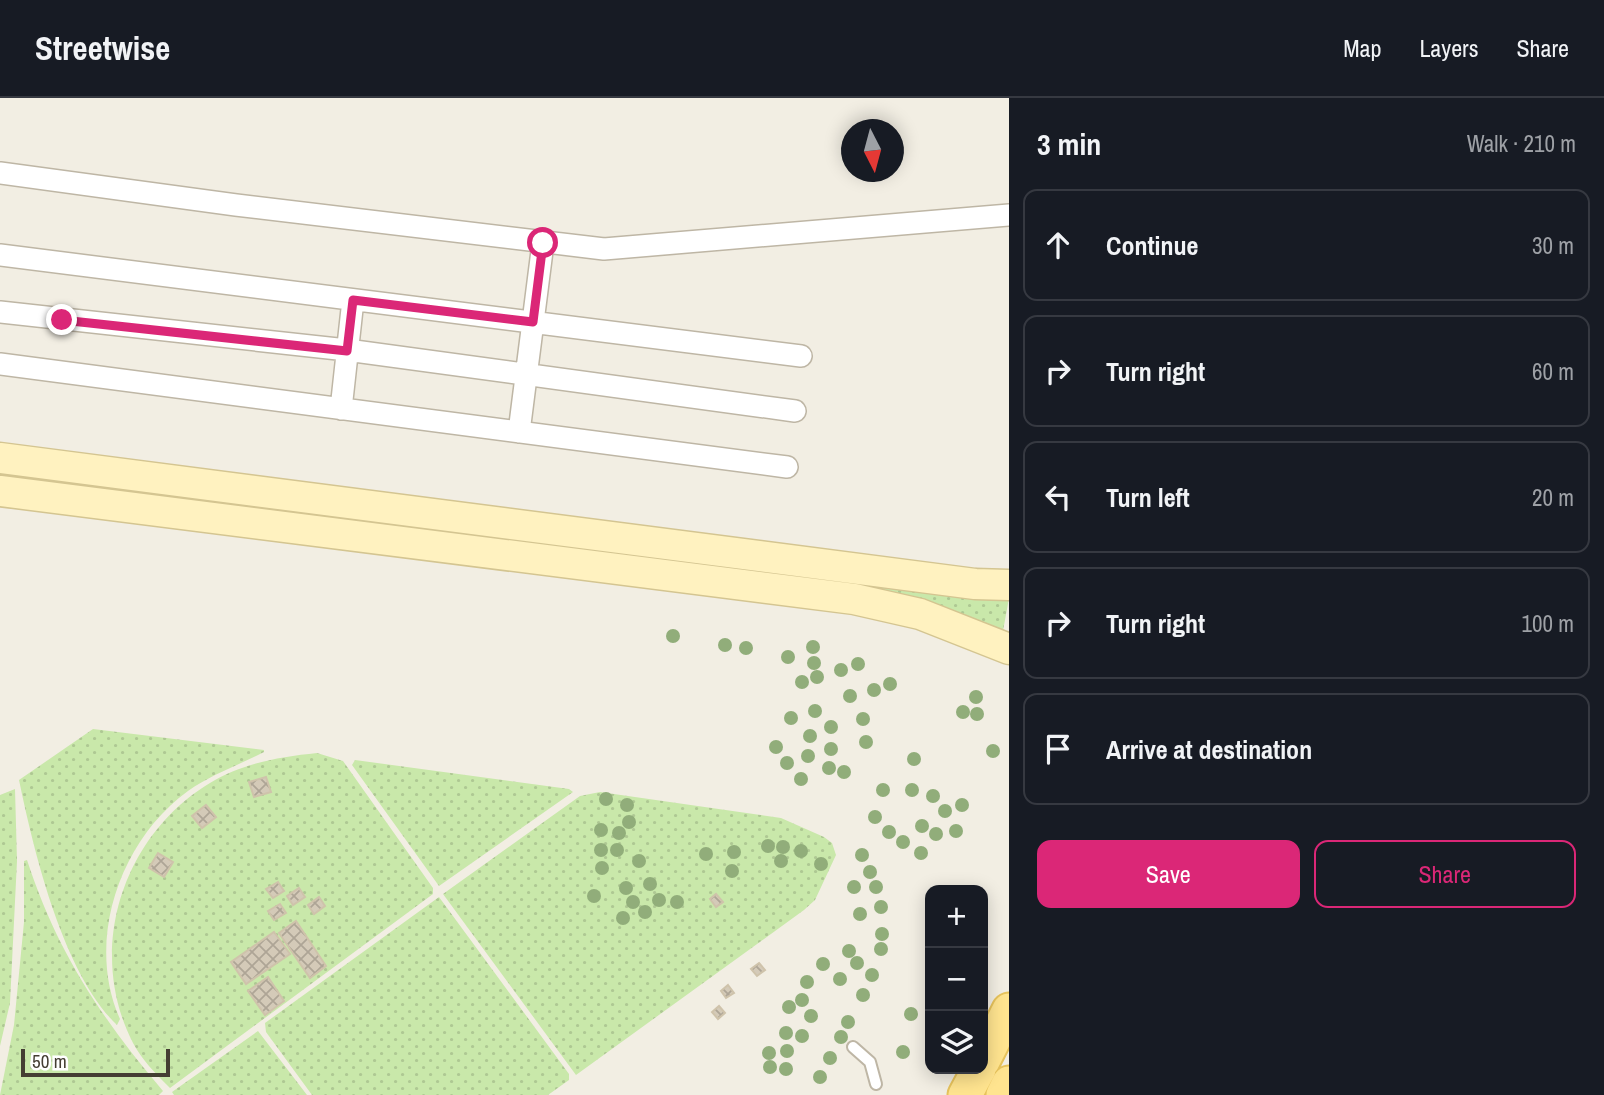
<!DOCTYPE html>
<meta charset="utf-8">
<style>
:root{--surface:#171b24;--page:#242831;--text:#f1f3f6;--muted:#9ea1a6;--line:#363941;--accent:#db2777}
body{margin:0;font-family:"Archivo Narrow",sans-serif;background:var(--page);color:var(--text)}
.controls{position:absolute;right:21px;bottom:21px;display:grid;overflow:hidden;border-radius:14px;box-shadow:0 4px 18px #0003}
.controls button{width:63px;height:63px;display:grid;place-items:center;padding:0;border:0;border-bottom:2px solid var(--line);background:var(--surface);color:var(--text);font:35px sans-serif}
.compass{position:absolute;left:841px;top:21px;width:63px;height:63px;border-radius:50%;background:var(--surface);box-shadow:0 4px 18px #0003;rotate:174deg}
.scale{position:absolute;left:21px;bottom:18px;width:149px;box-sizing:border-box;padding-left:7px;border:4px solid #443e33;border-top:0;font-size:19px;line-height:24px;white-space:nowrap;color:#443e33;-webkit-text-stroke:5px #fff;paint-order:stroke}
.stop{position:absolute;width:21px;height:21px;margin:-16px;border:5px solid #db2777;border-radius:50%;background:#fff}
.stop.end{background:#db2777;border-color:#fff;box-shadow:0 2px 7px #0008}
.list{margin:0;padding:0;list-style:none}
h2{display:flex;justify-content:space-between;align-items:center;height:91px;margin:0;padding:0 28px;font-size:30px}
h2 small{font-size:23px;font-weight:400;color:var(--muted)}
.list li{display:grid;grid-template-columns:46px 1fr auto;gap:21px;align-items:center;box-sizing:border-box;height:112px;margin:0 14px 14px;padding:0 14px;border:2px solid var(--line);border-radius:14px}
.list b{display:block;font-size:26px;white-space:nowrap}
.list em{font-size:23px;font-style:normal;color:var(--muted)}
.actions{display:flex;gap:14px;padding:21px 28px}
.actions a{flex:1;padding:16px 0;border:2px solid var(--accent);border-radius:14px;text-align:center;font-size:24px;color:var(--accent)}
.actions .main{background:var(--accent);color:#fff}
.icon{flex:none;width:38px;height:38px;fill:none;stroke:currentColor;stroke-width:2;stroke-linecap:round;stroke-linejoin:round}
.map{position:relative;flex:none;width:1009px;height:997px;overflow:hidden}
header{display:flex;align-items:center;gap:42px;box-sizing:border-box;height:98px;padding:0 35px;background:var(--surface);border-bottom:2px solid var(--line)}
header strong{font-size:33px}
nav{display:flex;gap:38px;margin-inline-start:auto;font-size:24px}
main{display:flex}
aside{flex:1;background:var(--surface)}
.map>svg:first-child{display:block}
.grass{fill:url(#grass-dots)}
.building{fill:url(#building-cross-hatch);stroke:#cfc3ab;stroke-width:2}
.lines{fill:none;stroke-linecap:round;stroke-linejoin:round}
.lane-casing{stroke:#beb6a5;stroke-width:14}
.street-casing{stroke:#beb6a5;stroke-width:24}
.secondary-casing{stroke:#d4c591;stroke-width:33}
.primary-casing{stroke:#e7c35c;stroke-width:37}
.lane{stroke:#fff;stroke-width:10}
.street{stroke:#fff;stroke-width:21}
.secondary{stroke:#fff2c0;stroke-width:30}
.primary{stroke:#ffe48f;stroke-width:33}
.tree{fill:#91ad7a}
.route{stroke:#db2777;stroke-width:9}
</style>
<header>
<strong>Streetwise</strong>
<nav><a>Map</a><a>Layers</a><a>Share</a></nav>
</header>
<main>
<div class="map">
<svg width="1009" height="997" viewBox="0 0 1009 997">
<defs>
<pattern id="grass-dots" width="8" height="8" patternUnits="userSpaceOnUse" patternTransform="scale(1.75)"><rect width="8" height="8" fill="#c9e8aa"/><path d="M2 2h.1M6 6h.1" fill="none" stroke="#aec893" stroke-width="1.8" stroke-linecap="round"/></pattern>
<pattern id="building-cross-hatch" width="8" height="8" patternUnits="userSpaceOnUse" patternTransform="scale(1.75)"><rect width="8" height="8" fill="#d4cab8"/><path d="M0 0l8 8M0 8l8-8" fill="none" stroke="#aea596"/></pattern>
</defs>
<rect width="100%" height="100%" fill="#f2eee3"/>
<path class="grass" d="M 0,370 L 1009,500 L 1003,533 L 926,504 L 0,382 Z
M 93,631 L 264,652 L 264,654 C 239,667 212,676 188,693 C 120,742 85,843 120,921 L 117,927 C 63,875 34,754 19,682 Z
M 317,655 L 343,663 L 433,790 L 433,796 L 170,990 C 156,976 142,962 133,945 C 85,852 123,737 210,685 C 243,665 279,659 317,655 Z
M 355,662 L 569,691 L 573,694 L 439,788 L 352,667 Z
M 15,691 L 17,763 L 10,905 L 0,948 L 0,697 Z
M 600,694 L 781,720 L 824,739 L 832,745 L 836,757 L 815,802 L 804,812 L 576,977 L 443,796 L 580,698 Z
M 27,762 C 57,854 101,920 163,993 L 159,997 L 0,997 L 14,927 L 24,824 L 24,763 Z
M 439,799 L 569,976 L 569,982 L 548,997 L 312,997 L 266,934 L 265,925 Z
M 258,933 L 307,997 L 174,997 L 172,994 Z"/>
<path class="building" d="M 266,679 L 271,694 L 254,699 L 249,684 Z
M 206,707 L 216,719 L 202,730 L 192,718 Z
M 158,755 L 173,764 L 164,779 L 149,770 Z
M 278,784 L 284,793 L 273,800 L 266,791 Z
M 299,790 L 305,799 L 293,807 L 287,798 Z
M 716,796 L 723,804 L 716,809 L 710,801 Z
M 319,799 L 325,808 L 314,816 L 308,807 Z
M 280,806 L 286,815 L 274,822 L 268,813 Z
M 296,823 L 326,868 L 310,880 L 279,835 Z
M 274,834 L 290,856 L 246,886 L 231,864 Z
M 759,865 L 765,872 L 757,878 L 751,871 Z
M 268,879 L 284,903 L 265,917 L 248,893 Z
M 728,887 L 734,895 L 726,900 L 721,893 Z
M 719,908 L 725,915 L 718,921 L 712,914 Z"/>
<g class="lines">
<g class="lane-casing">
<path id="lane" d="M 853,949 L 870,964 L 876,986"/>
</g>
<g class="street-casing">
<path id="street" d="M 0,75 L 236,107 L 604,151 L 1009,117
M 0,157 L 801,258
M 0,214 L 347,252 L 795,313
M 0,266 L 787,369
M 341,311 L 353,202
M 519,334 L 543,145"/>
</g>
<g class="secondary-casing">
<path id="secondary" d="M 0,360 L 975,486 L 1009,487
M 0,393 L 854,501 L 920,516 L 1009,551"/>
</g>
<g class="primary-casing">
<path id="primary" d="M 983,963 L 1009,912
M 965,997 L 979,971
M 1003,997 L 1009,985"/>
</g>
<use href="#lane" class="lane"/>
<use href="#street" class="street"/>
<use href="#secondary" class="secondary"/>
<use href="#primary" class="primary"/>
</g>
<g class="tree">
<circle cx="673" cy="538" r="7"/>
<circle cx="725" cy="547" r="7"/>
<circle cx="813" cy="549" r="7"/>
<circle cx="746" cy="550" r="7"/>
<circle cx="788" cy="559" r="7"/>
<circle cx="814" cy="565" r="7"/>
<circle cx="858" cy="566" r="7"/>
<circle cx="841" cy="572" r="7"/>
<circle cx="817" cy="579" r="7"/>
<circle cx="802" cy="584" r="7"/>
<circle cx="890" cy="586" r="7"/>
<circle cx="874" cy="592" r="7"/>
<circle cx="850" cy="598" r="7"/>
<circle cx="976" cy="599" r="7"/>
<circle cx="815" cy="613" r="7"/>
<circle cx="963" cy="614" r="7"/>
<circle cx="977" cy="616" r="7"/>
<circle cx="791" cy="620" r="7"/>
<circle cx="863" cy="621" r="7"/>
<circle cx="831" cy="629" r="7"/>
<circle cx="810" cy="638" r="7"/>
<circle cx="866" cy="644" r="7"/>
<circle cx="776" cy="649" r="7"/>
<circle cx="831" cy="651" r="7"/>
<circle cx="993" cy="653" r="7"/>
<circle cx="808" cy="658" r="7"/>
<circle cx="914" cy="661" r="7"/>
<circle cx="787" cy="665" r="7"/>
<circle cx="829" cy="670" r="7"/>
<circle cx="844" cy="674" r="7"/>
<circle cx="801" cy="681" r="7"/>
<circle cx="883" cy="692" r="7"/>
<circle cx="912" cy="692" r="7"/>
<circle cx="933" cy="698" r="7"/>
<circle cx="606" cy="701" r="7"/>
<circle cx="627" cy="707" r="7"/>
<circle cx="962" cy="707" r="7"/>
<circle cx="945" cy="713" r="7"/>
<circle cx="875" cy="719" r="7"/>
<circle cx="629" cy="724" r="7"/>
<circle cx="922" cy="728" r="7"/>
<circle cx="601" cy="732" r="7"/>
<circle cx="956" cy="733" r="7"/>
<circle cx="889" cy="734" r="7"/>
<circle cx="619" cy="735" r="7"/>
<circle cx="936" cy="736" r="7"/>
<circle cx="903" cy="744" r="7"/>
<circle cx="768" cy="748" r="7"/>
<circle cx="783" cy="749" r="7"/>
<circle cx="601" cy="752" r="7"/>
<circle cx="617" cy="752" r="7"/>
<circle cx="801" cy="753" r="7"/>
<circle cx="734" cy="754" r="7"/>
<circle cx="921" cy="755" r="7"/>
<circle cx="706" cy="756" r="7"/>
<circle cx="862" cy="757" r="7"/>
<circle cx="639" cy="763" r="7"/>
<circle cx="781" cy="763" r="7"/>
<circle cx="821" cy="766" r="7"/>
<circle cx="602" cy="770" r="7"/>
<circle cx="732" cy="773" r="7"/>
<circle cx="870" cy="774" r="7"/>
<circle cx="650" cy="786" r="7"/>
<circle cx="854" cy="789" r="7"/>
<circle cx="876" cy="789" r="7"/>
<circle cx="626" cy="790" r="7"/>
<circle cx="594" cy="798" r="7"/>
<circle cx="659" cy="802" r="7"/>
<circle cx="633" cy="804" r="7"/>
<circle cx="677" cy="804" r="7"/>
<circle cx="881" cy="809" r="7"/>
<circle cx="645" cy="814" r="7"/>
<circle cx="860" cy="816" r="7"/>
<circle cx="623" cy="820" r="7"/>
<circle cx="882" cy="836" r="7"/>
<circle cx="881" cy="851" r="7"/>
<circle cx="849" cy="853" r="7"/>
<circle cx="857" cy="865" r="7"/>
<circle cx="823" cy="866" r="7"/>
<circle cx="872" cy="877" r="7"/>
<circle cx="840" cy="881" r="7"/>
<circle cx="807" cy="884" r="7"/>
<circle cx="863" cy="897" r="7"/>
<circle cx="802" cy="902" r="7"/>
<circle cx="789" cy="909" r="7"/>
<circle cx="911" cy="916" r="7"/>
<circle cx="811" cy="918" r="7"/>
<circle cx="848" cy="924" r="7"/>
<circle cx="786" cy="935" r="7"/>
<circle cx="802" cy="938" r="7"/>
<circle cx="841" cy="939" r="7"/>
<circle cx="787" cy="953" r="7"/>
<circle cx="903" cy="954" r="7"/>
<circle cx="769" cy="955" r="7"/>
<circle cx="830" cy="960" r="7"/>
<circle cx="770" cy="969" r="7"/>
<circle cx="786" cy="971" r="7"/>
<circle cx="820" cy="979" r="7"/>
</g>
<g class="lines">
<path class="route" d="M 62,222 L 347,253 L 353,202 L 533,224 L 543,145"/>
</g>
</svg>
<div class="controls">
<button>+</button>
<button>−</button>
<button><svg class="icon" aria-label="layers" viewBox="0 0 24 24"><path d="M12 4l9 5-9 5-9-5zM3 14l9 5 9-5"/></svg></button>
</div>
<svg class="compass" viewBox="-18 -18 36 36"><path d="M0-13l5 13h-10z" fill="#e53935"/><path d="M0 13l5-13h-10z" fill="#9ea1a6"/></svg>
<div class="scale">50 m</div>
<div class="stop" style="left:543px;top:145px"></div>
<div class="stop end" style="left:62px;top:222px"></div>
</div>
<aside>
<h2>3 min<small>Walk · 210 m</small></h2>
<ul class="list">
<li><svg class="icon" aria-label="ahead" viewBox="0 0 24 24"><path d="M12 20V5M6 11l6-6 6 6"/></svg><div><b>Continue</b></div><em>30 m</em></li>
<li><svg class="icon" aria-label="right" viewBox="0 0 24 24"><path d="M7 20v-9h11M14 6l5 5-5 5"/></svg><div><b>Turn right</b></div><em>60 m</em></li>
<li><svg class="icon" aria-label="left" viewBox="0 0 24 24"><path d="M17 20v-9H6M10 6l-5 5 5 5"/></svg><div><b>Turn left</b></div><em>20 m</em></li>
<li><svg class="icon" aria-label="right" viewBox="0 0 24 24"><path d="M7 20v-9h11M14 6l5 5-5 5"/></svg><div><b>Turn right</b></div><em>100 m</em></li>
<li><svg class="icon" aria-label="arrive" viewBox="0 0 24 24"><path d="M6 21V4h12l-3 4 3 4H6"/></svg><div><b>Arrive at destination</b></div></li>
</ul>
<div class="actions"><a class="main">Save</a><a>Share</a></div>
</aside>
</main>
